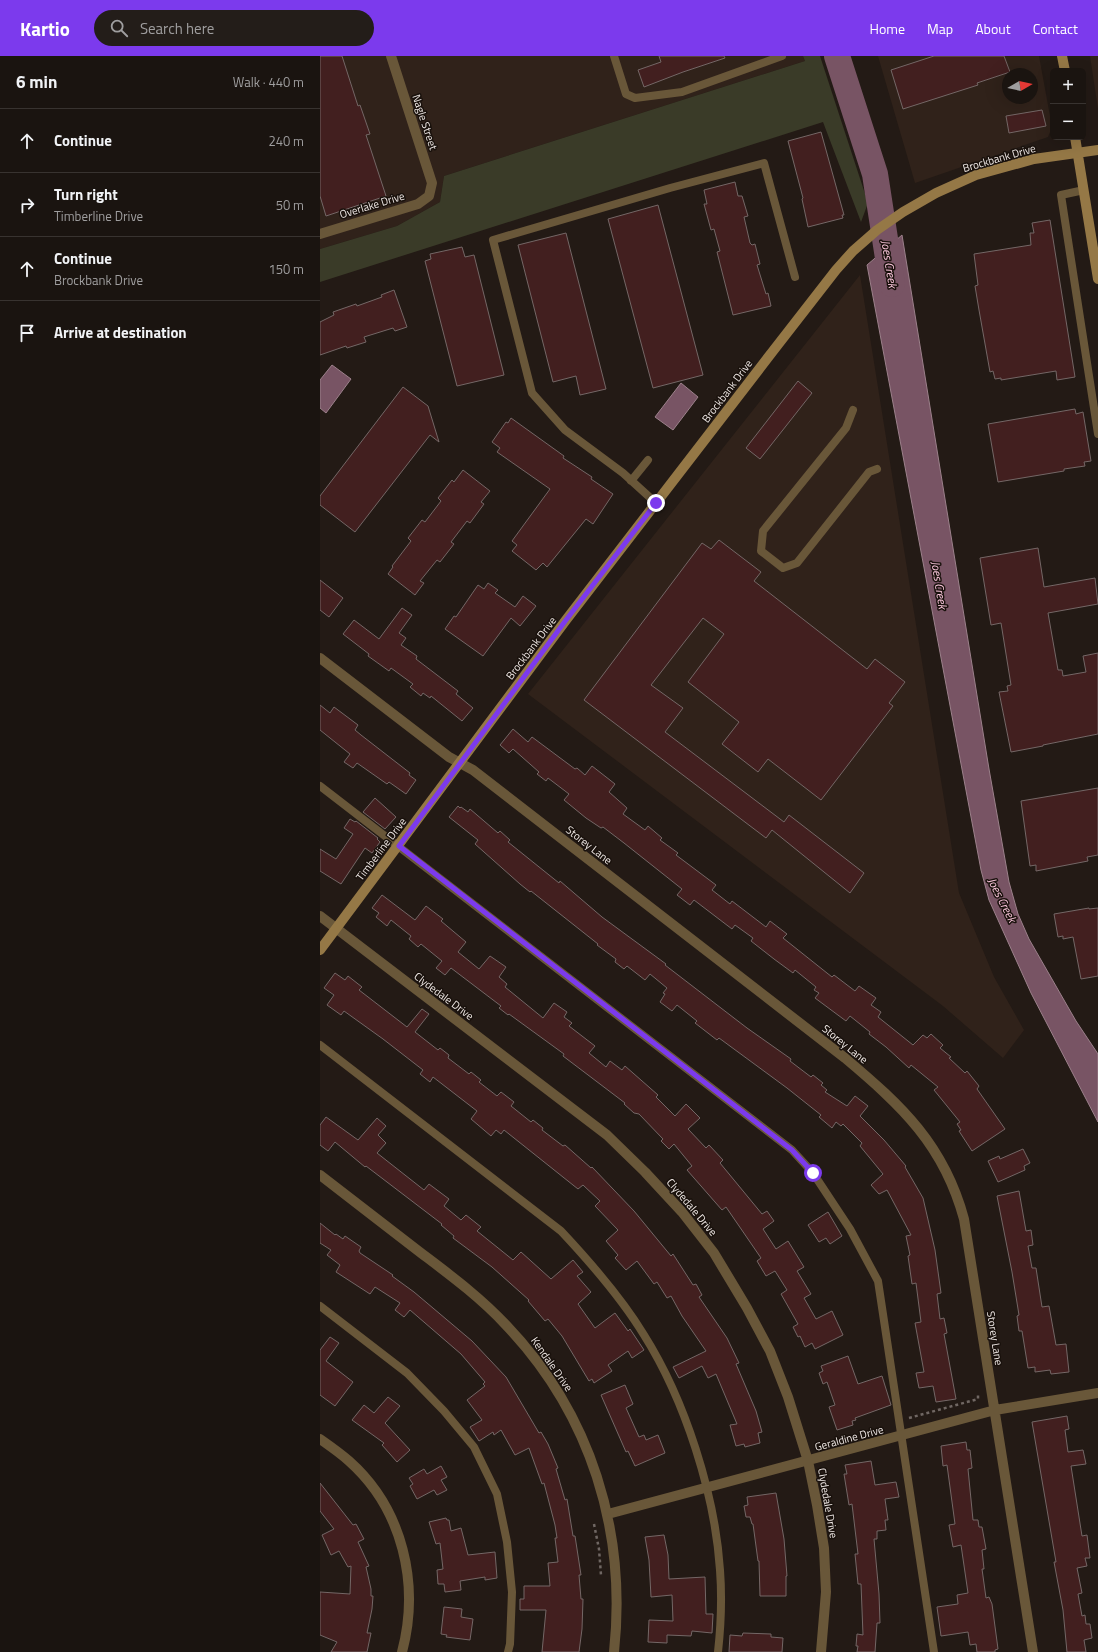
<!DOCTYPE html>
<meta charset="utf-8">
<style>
:root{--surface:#1a1410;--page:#231d19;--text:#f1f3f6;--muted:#9f9e9f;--line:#383330;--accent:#7c3aed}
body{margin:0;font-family:"Titillium Web",sans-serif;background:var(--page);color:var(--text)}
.controls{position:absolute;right:12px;top:12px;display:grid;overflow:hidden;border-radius:6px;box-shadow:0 4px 16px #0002}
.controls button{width:36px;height:36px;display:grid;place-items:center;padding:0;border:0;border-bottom:1px solid var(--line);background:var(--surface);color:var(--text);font:20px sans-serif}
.compass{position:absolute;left:682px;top:12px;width:36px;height:36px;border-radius:50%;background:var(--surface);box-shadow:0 4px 16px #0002;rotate:81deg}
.stop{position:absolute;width:12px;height:12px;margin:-9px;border:3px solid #7c3aed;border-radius:50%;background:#fff}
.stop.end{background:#7c3aed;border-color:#fff;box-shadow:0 1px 4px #0008}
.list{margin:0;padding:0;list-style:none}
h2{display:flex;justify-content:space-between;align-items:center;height:52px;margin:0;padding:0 16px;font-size:17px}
h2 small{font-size:13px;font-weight:400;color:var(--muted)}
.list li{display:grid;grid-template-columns:26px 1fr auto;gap:12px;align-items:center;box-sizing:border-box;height:64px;padding:0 16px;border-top:1px solid var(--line)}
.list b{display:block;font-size:15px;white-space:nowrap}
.list p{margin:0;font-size:13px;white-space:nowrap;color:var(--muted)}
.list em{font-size:13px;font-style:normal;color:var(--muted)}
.icon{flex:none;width:22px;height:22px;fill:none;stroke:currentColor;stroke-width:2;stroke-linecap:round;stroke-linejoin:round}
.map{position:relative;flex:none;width:778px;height:1596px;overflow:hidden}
header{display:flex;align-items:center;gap:24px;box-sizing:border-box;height:56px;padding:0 20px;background:var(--accent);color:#fff}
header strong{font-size:19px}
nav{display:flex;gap:22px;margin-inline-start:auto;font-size:14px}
.search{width:280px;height:36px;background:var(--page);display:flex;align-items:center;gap:10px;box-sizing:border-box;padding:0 14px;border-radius:22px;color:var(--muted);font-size:15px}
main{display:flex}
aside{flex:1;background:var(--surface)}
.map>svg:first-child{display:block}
.built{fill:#30221a;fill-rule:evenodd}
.green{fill:#3a3b28}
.water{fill:#785464;stroke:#9c818b}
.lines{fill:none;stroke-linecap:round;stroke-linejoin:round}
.river{stroke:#785464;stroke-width:26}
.building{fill:#421f1f;stroke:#746766}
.path{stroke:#706763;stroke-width:2.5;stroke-dasharray:3 3;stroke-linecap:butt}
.lane{stroke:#695739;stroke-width:8}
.street{stroke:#695739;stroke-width:10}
.secondary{stroke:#957846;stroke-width:10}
.route{stroke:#7c3aed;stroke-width:5}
.labels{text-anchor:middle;stroke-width:3;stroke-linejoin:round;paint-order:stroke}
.street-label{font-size:11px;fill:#f0e9e6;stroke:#19110c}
.water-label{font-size:12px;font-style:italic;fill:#fdc8de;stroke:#19110c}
</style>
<header>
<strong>Kartio</strong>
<div class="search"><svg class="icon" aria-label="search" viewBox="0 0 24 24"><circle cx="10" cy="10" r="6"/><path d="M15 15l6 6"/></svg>Search here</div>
<nav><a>Home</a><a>Map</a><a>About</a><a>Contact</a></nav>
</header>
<main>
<aside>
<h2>6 min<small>Walk · 440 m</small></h2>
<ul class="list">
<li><svg class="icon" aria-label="ahead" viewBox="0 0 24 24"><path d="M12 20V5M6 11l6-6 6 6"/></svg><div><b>Continue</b></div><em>240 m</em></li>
<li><svg class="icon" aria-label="right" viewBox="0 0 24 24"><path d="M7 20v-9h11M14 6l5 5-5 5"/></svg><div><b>Turn right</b><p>Timberline Drive</p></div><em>50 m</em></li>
<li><svg class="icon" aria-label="ahead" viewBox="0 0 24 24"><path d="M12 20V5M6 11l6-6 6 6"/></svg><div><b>Continue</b><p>Brockbank Drive</p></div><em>150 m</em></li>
<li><svg class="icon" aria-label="arrive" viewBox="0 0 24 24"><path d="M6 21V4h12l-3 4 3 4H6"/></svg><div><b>Arrive at destination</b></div></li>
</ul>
</aside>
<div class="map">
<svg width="778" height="1596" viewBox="0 0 778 1596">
<rect width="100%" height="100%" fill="#231a15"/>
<path class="built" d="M 0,0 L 483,0 L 485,5 L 124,120 L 120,146 L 77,170 L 0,193 Z
M 558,0 L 719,0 L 732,71 L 728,81 L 595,127 ZM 688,18 L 712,18 L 712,42 L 688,42 Z
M 770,0 L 778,0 L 778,53 Z
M 540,219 L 639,837 L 674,921 L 704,974 L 683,1002 L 623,950 L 208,638 Z"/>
<path class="green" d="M 483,0 L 500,0 L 548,147 L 541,166 L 503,66 L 0,226 L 0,193 L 77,170 L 120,146 L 124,120 L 485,5 Z"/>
<path class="water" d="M 582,179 L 669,713 L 689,826 L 698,858 L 709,883 L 756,965 L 778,998 L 778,1066 L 711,937 L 669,844 L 661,814 L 547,209 Z
M 12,309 L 31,323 L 6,357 L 0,352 L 0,324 Z
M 361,327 L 378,341 L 353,374 L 335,361 Z"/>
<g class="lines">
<path class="river" d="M 517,0 L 555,118 L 572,228"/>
</g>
<path class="building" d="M 0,0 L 22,0 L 38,50 L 40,49 L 50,78 L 46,79 L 66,140 L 6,160 L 0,140 Z
M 339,0 L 404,0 L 405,2 L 363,16 L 324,31 L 318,14 L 341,6 Z
M 614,0 L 684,0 L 690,16 L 657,27 L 658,29 L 583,53 L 571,14 Z
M 722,54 L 726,70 L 689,77 L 686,60 Z
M 501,76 L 524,159 L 522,159 L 523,162 L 488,171 L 482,143 L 483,142 L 468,85 Z
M 415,126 L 418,140 L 422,140 L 428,160 L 424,161 L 430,187 L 432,189 L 435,188 L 440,208 L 437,209 L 446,238 L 448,237 L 451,250 L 413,259 L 397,196 L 400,195 L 394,173 L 391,174 L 384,148 L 387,148 L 384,134 Z
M 338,149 L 383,319 L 333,332 L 288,163 Z
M 730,164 L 755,321 L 737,324 L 736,315 L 681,324 L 681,322 L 675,323 L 673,315 L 670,316 L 659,254 L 655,230 L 658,229 L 654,198 L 711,189 L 710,177 L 714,177 L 712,167 Z
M 246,177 L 286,333 L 260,339 L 256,320 L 233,326 L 198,189 Z
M 142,191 L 145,201 L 154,199 L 184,319 L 137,330 L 105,205 L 111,203 L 110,198 Z
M 74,234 L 87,271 L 75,275 L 73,272 L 44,281 L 46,286 L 27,292 L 26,290 L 0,299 L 0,266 L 14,259 L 13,256 L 36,248 L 37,250 L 62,241 L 61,239 Z
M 478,325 L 492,337 L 440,403 L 426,392 Z
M 83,331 L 108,350 L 119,386 L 110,379 L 35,476 L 0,449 L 0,440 Z
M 755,353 L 756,358 L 763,356 L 771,405 L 764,406 L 765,410 L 744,413 L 744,415 L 678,426 L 668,368 Z
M 191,362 L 244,400 L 243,402 L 272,421 L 271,423 L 293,438 L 273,468 L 266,463 L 227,511 L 223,507 L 216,514 L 192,495 L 197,489 L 192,485 L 230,433 L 177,396 L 180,392 L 172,386 L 186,366 L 188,367 Z
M 143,414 L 170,435 L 161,446 L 164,448 L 150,467 L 147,465 L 131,486 L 134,488 L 120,506 L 117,504 L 100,525 L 104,527 L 95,539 L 68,518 L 73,511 L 72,510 L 91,485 L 88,482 L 102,464 L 105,466 L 121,445 L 118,442 L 132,424 L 134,426 Z
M 399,484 L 441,516 L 434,525 L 547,613 L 555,603 L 585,626 L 569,647 L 573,650 L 501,744 L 448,703 L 438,716 L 402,688 L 419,666 L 368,626 L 404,578 L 383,562 L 331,629 L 363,652 L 345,676 L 464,766 L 469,759 L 544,817 L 530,837 L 452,774 L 446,782 L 264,644 L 382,487 L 391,493 Z
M 718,492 L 724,531 L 775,522 L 778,548 L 728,557 L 738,614 L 742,614 L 743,620 L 766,616 L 763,600 L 778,597 L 778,678 L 723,689 L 723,690 L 691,696 L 679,636 L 688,635 L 687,630 L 691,629 L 681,567 L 671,569 L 660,502 Z
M 0,524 L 23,542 L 9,561 L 0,554 Z
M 168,527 L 178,534 L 175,537 L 195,551 L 203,540 L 216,550 L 200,570 L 191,562 L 163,600 L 125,573 L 134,560 L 136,561 L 158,529 L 164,533 Z
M 82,552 L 92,559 L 79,577 L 86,582 L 81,589 L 97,600 L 96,603 L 138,635 L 136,638 L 153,652 L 142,665 L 111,640 L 110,642 L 103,637 L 101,640 L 90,631 L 93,628 L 71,612 L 69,615 L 48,600 L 49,598 L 23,578 L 34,564 L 59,583 Z
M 0,649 L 10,657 L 14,651 L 38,669 L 35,674 L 41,679 L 90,717 L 89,719 L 96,724 L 86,738 L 69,726 L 67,728 L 37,707 L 33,712 L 24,706 L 30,698 L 0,674 Z
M 193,673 L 208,686 L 212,681 L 255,713 L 257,712 L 265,719 L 272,710 L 295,728 L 289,736 L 307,752 L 303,758 L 325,774 L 328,770 L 342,782 L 340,784 L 358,797 L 356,799 L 396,829 L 392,834 L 410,848 L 412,845 L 446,871 L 450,865 L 467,878 L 463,882 L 512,921 L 514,919 L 535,935 L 539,930 L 556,942 L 551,949 L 561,956 L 558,961 L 593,989 L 603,979 L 607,982 L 611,978 L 623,989 L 620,992 L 631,1001 L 629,1002 L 645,1017 L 647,1015 L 659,1030 L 657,1033 L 685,1073 L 652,1095 L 639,1075 L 641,1074 L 637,1068 L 640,1066 L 614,1034 L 618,1031 L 591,1009 L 589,1012 L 566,991 L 549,978 L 550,976 L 530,960 L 526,965 L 495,942 L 499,937 L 494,934 L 496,931 L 475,914 L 473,917 L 454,903 L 431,885 L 433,882 L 415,869 L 412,873 L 374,844 L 370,849 L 357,839 L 362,833 L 304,787 L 283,771 L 281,772 L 266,762 L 244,744 L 249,738 L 228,722 L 226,725 L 217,718 L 219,716 L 193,693 L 189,697 L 180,689 Z
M 778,732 L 778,799 L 767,801 L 768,805 L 716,815 L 716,809 L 710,810 L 701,745 Z
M 55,742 L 76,761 L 65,773 L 43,756 Z
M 138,750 L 140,752 L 141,751 L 148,756 L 150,753 L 178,777 L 180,775 L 190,784 L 188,786 L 239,827 L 240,825 L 282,861 L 346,908 L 345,909 L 427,972 L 471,1003 L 470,1005 L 491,1021 L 493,1019 L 503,1027 L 501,1029 L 507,1034 L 505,1036 L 527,1050 L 535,1040 L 548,1050 L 540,1060 L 564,1084 L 586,1110 L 585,1111 L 603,1142 L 615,1194 L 621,1237 L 617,1238 L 620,1263 L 624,1262 L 627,1277 L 624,1278 L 636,1343 L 616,1346 L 613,1330 L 599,1332 L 596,1317 L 604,1316 L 595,1267 L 601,1266 L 596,1227 L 592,1228 L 588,1200 L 590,1199 L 586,1180 L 591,1179 L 567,1134 L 559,1138 L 551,1129 L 563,1118 L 540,1090 L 542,1087 L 523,1068 L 521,1070 L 516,1066 L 512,1072 L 499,1061 L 501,1059 L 467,1032 L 399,982 L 397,984 L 375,967 L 377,965 L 357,949 L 352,955 L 340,946 L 345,938 L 343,937 L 347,932 L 330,918 L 325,924 L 307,910 L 304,913 L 295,906 L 296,903 L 277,889 L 278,888 L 211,835 L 210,836 L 200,828 L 155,788 L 158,784 L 129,761 Z
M 30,763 L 35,766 L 36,765 L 58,782 L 57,783 L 60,786 L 52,797 L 45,792 L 21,828 L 0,815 L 0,793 L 16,803 L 33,778 L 24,772 Z
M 62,839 L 95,864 L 106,850 L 123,863 L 121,865 L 146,886 L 138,896 L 159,913 L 170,900 L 186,911 L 179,921 L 187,928 L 185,931 L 223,962 L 234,947 L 247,956 L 244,961 L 252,967 L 249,970 L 275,990 L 269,997 L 286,1011 L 290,1005 L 302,1014 L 305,1010 L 338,1039 L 336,1041 L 355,1060 L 366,1048 L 380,1062 L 368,1073 L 386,1092 L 389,1089 L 403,1104 L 400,1107 L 442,1158 L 447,1155 L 454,1165 L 443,1173 L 456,1193 L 468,1185 L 484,1211 L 477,1215 L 491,1238 L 484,1242 L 496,1263 L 512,1255 L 523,1279 L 495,1293 L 492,1287 L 485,1291 L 480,1280 L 478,1281 L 473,1271 L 478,1268 L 461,1238 L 467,1234 L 455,1215 L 446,1220 L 437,1205 L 441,1202 L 406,1151 L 402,1154 L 367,1114 L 372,1110 L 354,1088 L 349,1093 L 341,1085 L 343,1083 L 319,1058 L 314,1057 L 304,1048 L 305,1047 L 243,1000 L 244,998 L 189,958 L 188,959 L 179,952 L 181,950 L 131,912 L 125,919 L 116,912 L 122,905 L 101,888 L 98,891 L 89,883 L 91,880 L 71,864 L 67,870 L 56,861 L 59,857 L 52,852 Z
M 769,852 L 769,853 L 778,852 L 778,920 L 761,923 L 753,881 L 743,883 L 743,880 L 738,881 L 734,858 Z
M 15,917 L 25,924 L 28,920 L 42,931 L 39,934 L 87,971 L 102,953 L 109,958 L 95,976 L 118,994 L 120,992 L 129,999 L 128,1002 L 149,1018 L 151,1016 L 161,1024 L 159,1026 L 177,1040 L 181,1036 L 194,1046 L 191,1050 L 211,1066 L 213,1064 L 223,1072 L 222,1074 L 243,1090 L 245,1089 L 271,1112 L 272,1111 L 314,1155 L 351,1200 L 353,1198 L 373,1229 L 376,1228 L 382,1239 L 379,1241 L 407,1282 L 419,1307 L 416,1308 L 436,1355 L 442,1376 L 438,1377 L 440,1387 L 425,1391 L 424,1388 L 416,1390 L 410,1369 L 417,1368 L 396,1318 L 388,1322 L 382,1310 L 359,1322 L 353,1311 L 386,1295 L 362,1260 L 351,1240 L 347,1242 L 337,1226 L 334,1228 L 317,1205 L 306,1214 L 295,1202 L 298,1199 L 286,1185 L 298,1174 L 275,1150 L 280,1145 L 263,1129 L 258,1133 L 184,1074 L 181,1078 L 176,1074 L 171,1080 L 151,1063 L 157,1055 L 113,1021 L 110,1026 L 100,1018 L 103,1014 L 63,983 L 24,955 L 21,959 L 7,949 L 14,939 L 4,932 Z
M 6,1061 L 38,1084 L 57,1062 L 66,1070 L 58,1079 L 66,1087 L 57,1097 L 104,1134 L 109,1128 L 129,1143 L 124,1150 L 141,1164 L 146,1159 L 161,1171 L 157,1175 L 193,1204 L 201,1196 L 231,1223 L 253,1204 L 263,1216 L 257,1220 L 271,1236 L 258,1248 L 275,1272 L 295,1257 L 308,1275 L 310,1273 L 324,1294 L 312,1302 L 308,1295 L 288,1309 L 292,1315 L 274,1327 L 272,1323 L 269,1325 L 242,1280 L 228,1263 L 225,1265 L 208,1245 L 209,1244 L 172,1211 L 133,1182 L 134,1180 L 121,1169 L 122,1168 L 46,1110 L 45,1111 L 15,1086 L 8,1095 L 0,1089 L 0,1069 Z
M 703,1093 L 710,1107 L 704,1110 L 705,1114 L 678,1126 L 668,1105 L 679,1100 L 680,1103 Z
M 699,1135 L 706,1175 L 711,1174 L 713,1189 L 708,1190 L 712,1212 L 716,1212 L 722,1251 L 729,1250 L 736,1289 L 746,1288 L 749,1316 L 731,1318 L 730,1314 L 715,1316 L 715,1311 L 708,1312 L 702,1275 L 699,1275 L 697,1260 L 699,1259 L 692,1216 L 677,1140 Z
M 508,1156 L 522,1180 L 510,1188 L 506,1182 L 499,1186 L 488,1169 Z
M 0,1167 L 15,1179 L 16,1178 L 23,1183 L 25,1180 L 41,1191 L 39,1195 L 40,1197 L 73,1219 L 72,1220 L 94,1236 L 152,1285 L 186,1321 L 219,1377 L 221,1376 L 228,1388 L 238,1412 L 236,1413 L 245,1444 L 247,1443 L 253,1480 L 255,1480 L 261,1519 L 259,1519 L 261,1543 L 263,1543 L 262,1573 L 259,1596 L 222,1596 L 226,1554 L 200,1554 L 200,1543 L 204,1543 L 204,1530 L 230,1530 L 228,1507 L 238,1506 L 235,1482 L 237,1482 L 235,1469 L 224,1427 L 222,1428 L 209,1392 L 195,1399 L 181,1374 L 174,1379 L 173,1376 L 159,1385 L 150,1371 L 162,1364 L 147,1344 L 165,1330 L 163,1328 L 165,1326 L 141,1298 L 90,1254 L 84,1261 L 75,1254 L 80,1247 L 55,1231 L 50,1238 L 16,1216 L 20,1209 L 7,1199 L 11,1194 L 0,1187 Z
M 10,1281 L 19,1287 L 6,1305 L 33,1326 L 15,1350 L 0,1339 L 0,1294 Z
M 528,1300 L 538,1328 L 562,1320 L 571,1349 L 535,1362 L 536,1364 L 532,1365 L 533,1369 L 517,1374 L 509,1351 L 515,1349 L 507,1326 L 503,1328 L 499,1317 L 503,1315 L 501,1310 Z
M 305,1329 L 313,1348 L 306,1352 L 319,1381 L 324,1379 L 326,1384 L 338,1379 L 345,1397 L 315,1410 L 308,1395 L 306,1396 L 281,1339 Z
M 68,1341 L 80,1350 L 65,1367 L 90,1394 L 77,1406 L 62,1389 L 64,1387 L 32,1364 L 44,1349 L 54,1357 Z
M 747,1360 L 749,1373 L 745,1374 L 748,1396 L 763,1394 L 766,1408 L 751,1410 L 762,1480 L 767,1479 L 770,1502 L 765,1502 L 767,1510 L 757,1512 L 762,1537 L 758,1538 L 762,1560 L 765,1559 L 766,1568 L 770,1568 L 772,1582 L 764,1584 L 766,1596 L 747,1596 L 743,1554 L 734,1506 L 736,1506 L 712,1366 Z
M 646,1386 L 647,1394 L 650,1394 L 652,1412 L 648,1413 L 653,1464 L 658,1464 L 659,1471 L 662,1471 L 666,1493 L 662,1494 L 664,1513 L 662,1513 L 666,1542 L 669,1541 L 672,1548 L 678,1593 L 675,1594 L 675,1596 L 657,1596 L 656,1588 L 650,1589 L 648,1576 L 621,1580 L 617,1551 L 638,1548 L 637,1539 L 648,1537 L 641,1489 L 633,1491 L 629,1469 L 635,1468 L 627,1409 L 623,1410 L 621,1390 Z
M 551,1405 L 555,1429 L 576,1426 L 579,1441 L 565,1443 L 568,1464 L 565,1464 L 566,1474 L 557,1475 L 557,1483 L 554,1483 L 559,1538 L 560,1567 L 557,1567 L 555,1596 L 537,1596 L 538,1590 L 536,1590 L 537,1578 L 543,1579 L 541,1528 L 538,1528 L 535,1498 L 538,1498 L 532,1448 L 529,1449 L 524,1418 L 527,1418 L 525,1409 Z
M 121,1410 L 127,1421 L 121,1424 L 127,1434 L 117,1439 L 114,1434 L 97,1443 L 90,1430 L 93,1428 L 89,1422 L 104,1413 L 107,1418 Z
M 0,1427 L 33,1469 L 36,1468 L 44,1483 L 38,1486 L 49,1510 L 46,1511 L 51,1533 L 51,1540 L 53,1540 L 52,1553 L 47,1577 L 51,1577 L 47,1596 L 11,1596 L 17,1586 L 0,1579 L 0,1536 L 30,1538 L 31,1510 L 28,1511 L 19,1495 L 11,1499 L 2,1479 L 14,1473 L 0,1455 Z
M 456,1437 L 464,1483 L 467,1520 L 466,1520 L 466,1540 L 440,1540 L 439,1505 L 438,1505 L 433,1468 L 432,1468 L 430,1461 L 426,1461 L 424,1450 L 428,1449 L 427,1441 Z
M 126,1462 L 127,1464 L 129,1464 L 131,1475 L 141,1472 L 148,1499 L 175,1496 L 177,1522 L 165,1524 L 165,1521 L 140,1525 L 141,1534 L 125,1536 L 124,1528 L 118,1528 L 117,1514 L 123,1513 L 120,1487 L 116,1488 L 109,1466 Z
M 344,1479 L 348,1499 L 349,1523 L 385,1521 L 386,1558 L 393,1558 L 392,1577 L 372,1575 L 371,1580 L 347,1579 L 347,1587 L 328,1586 L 329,1564 L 353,1565 L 352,1539 L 331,1541 L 329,1504 L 325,1481 Z
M 124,1551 L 142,1553 L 141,1561 L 153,1563 L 150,1584 L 126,1581 L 127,1579 L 121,1578 Z
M 423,1577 L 451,1578 L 451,1581 L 463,1582 L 462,1596 L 409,1596 L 410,1579 L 422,1580 Z"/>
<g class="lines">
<path class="path" d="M 589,1362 L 658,1343 L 658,1337
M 274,1468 L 279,1493 L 281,1519"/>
<path class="lane" d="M 294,0 L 306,38 L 315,42 L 362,36 L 462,0
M 764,134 L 741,139 L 778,378
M 533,354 L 526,372 L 443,475 L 441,495 L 463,512 L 477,507 L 549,416 L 557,413
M 311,425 L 328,404
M 336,447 L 303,417 L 245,374 L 212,337 L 173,184 L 350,132 L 444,107 L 475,221
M 0,730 L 472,1094 L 493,1117 L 530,1173 L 558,1225 L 614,1596
M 0,989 L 241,1175 C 271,1207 301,1241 324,1279 C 365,1344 395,1438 400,1514 C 402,1541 401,1569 398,1596
M 0,1250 L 87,1317 L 124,1355 L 154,1391 L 177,1438 L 187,1486 L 192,1536 L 190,1588 L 188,1596"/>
<path class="street" d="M 0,178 L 98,148 L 109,140 L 112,127 L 71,0
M 0,602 L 129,701 L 153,714 L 525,1002 C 582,1050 624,1089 644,1163 L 713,1596
M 0,860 L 287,1079 L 325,1116 L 362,1156 L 394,1197 L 427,1252 L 450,1295 L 468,1341 L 488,1405 L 497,1449 L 504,1492 L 506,1536 L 501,1596
M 0,1119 C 34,1145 67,1171 101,1197 C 130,1219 160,1241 186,1269 C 271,1358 307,1475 294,1596
M 0,1383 C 10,1390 20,1397 29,1405 C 83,1453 100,1528 82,1596
M 288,1458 L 675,1354 L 778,1337"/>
<path class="secondary" d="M 742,0 L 745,15
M 755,81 L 778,223
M 0,894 L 246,564 L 453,295 L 516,214 L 533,195 L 557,174 L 583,156 L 616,137 L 656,119 L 714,103 L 778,94"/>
</g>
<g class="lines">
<path class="route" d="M 336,447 L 246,564 L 79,790 L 472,1094 L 493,1117"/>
</g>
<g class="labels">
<g class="street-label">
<text transform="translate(105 66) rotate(72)" y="4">Nagle Street</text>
<text transform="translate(679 102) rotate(-16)" y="4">Brockbank Drive</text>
<text transform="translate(52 149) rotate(-17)" y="4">Overlake Drive</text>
<text transform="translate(407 335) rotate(-53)" y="4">Brockbank Drive</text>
<text transform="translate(211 592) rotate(-53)" y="4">Brockbank Drive</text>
<text transform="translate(269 789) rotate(38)" y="4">Storey Lane</text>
<text transform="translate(61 793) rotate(-53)" y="4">Timberline Drive</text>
<text transform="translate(124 940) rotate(37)" y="4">Clydedale Drive</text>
<text transform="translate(525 988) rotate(39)" y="4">Storey Lane</text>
<text transform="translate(372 1151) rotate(50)" y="4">Clydedale Drive</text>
<text transform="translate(675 1282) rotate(81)" y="4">Storey Lane</text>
<text transform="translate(232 1308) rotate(55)" y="4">Kendale Drive</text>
<text transform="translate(529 1382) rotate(-15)" y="4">Geraldine Drive</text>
<text transform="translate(508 1447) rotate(80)" y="4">Clydedale Drive</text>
</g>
<g class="water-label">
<text transform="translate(569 208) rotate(81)" y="4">Joes Creek</text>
<text transform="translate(619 529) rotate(81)" y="4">Joes Creek</text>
<text transform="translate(682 844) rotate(63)" y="4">Joes Creek</text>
</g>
</g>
</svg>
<div class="controls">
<button>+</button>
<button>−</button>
</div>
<svg class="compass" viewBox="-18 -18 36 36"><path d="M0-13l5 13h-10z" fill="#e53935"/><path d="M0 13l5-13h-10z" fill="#9f9e9f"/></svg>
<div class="stop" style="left:493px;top:1117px"></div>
<div class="stop end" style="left:336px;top:447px"></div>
</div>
</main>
